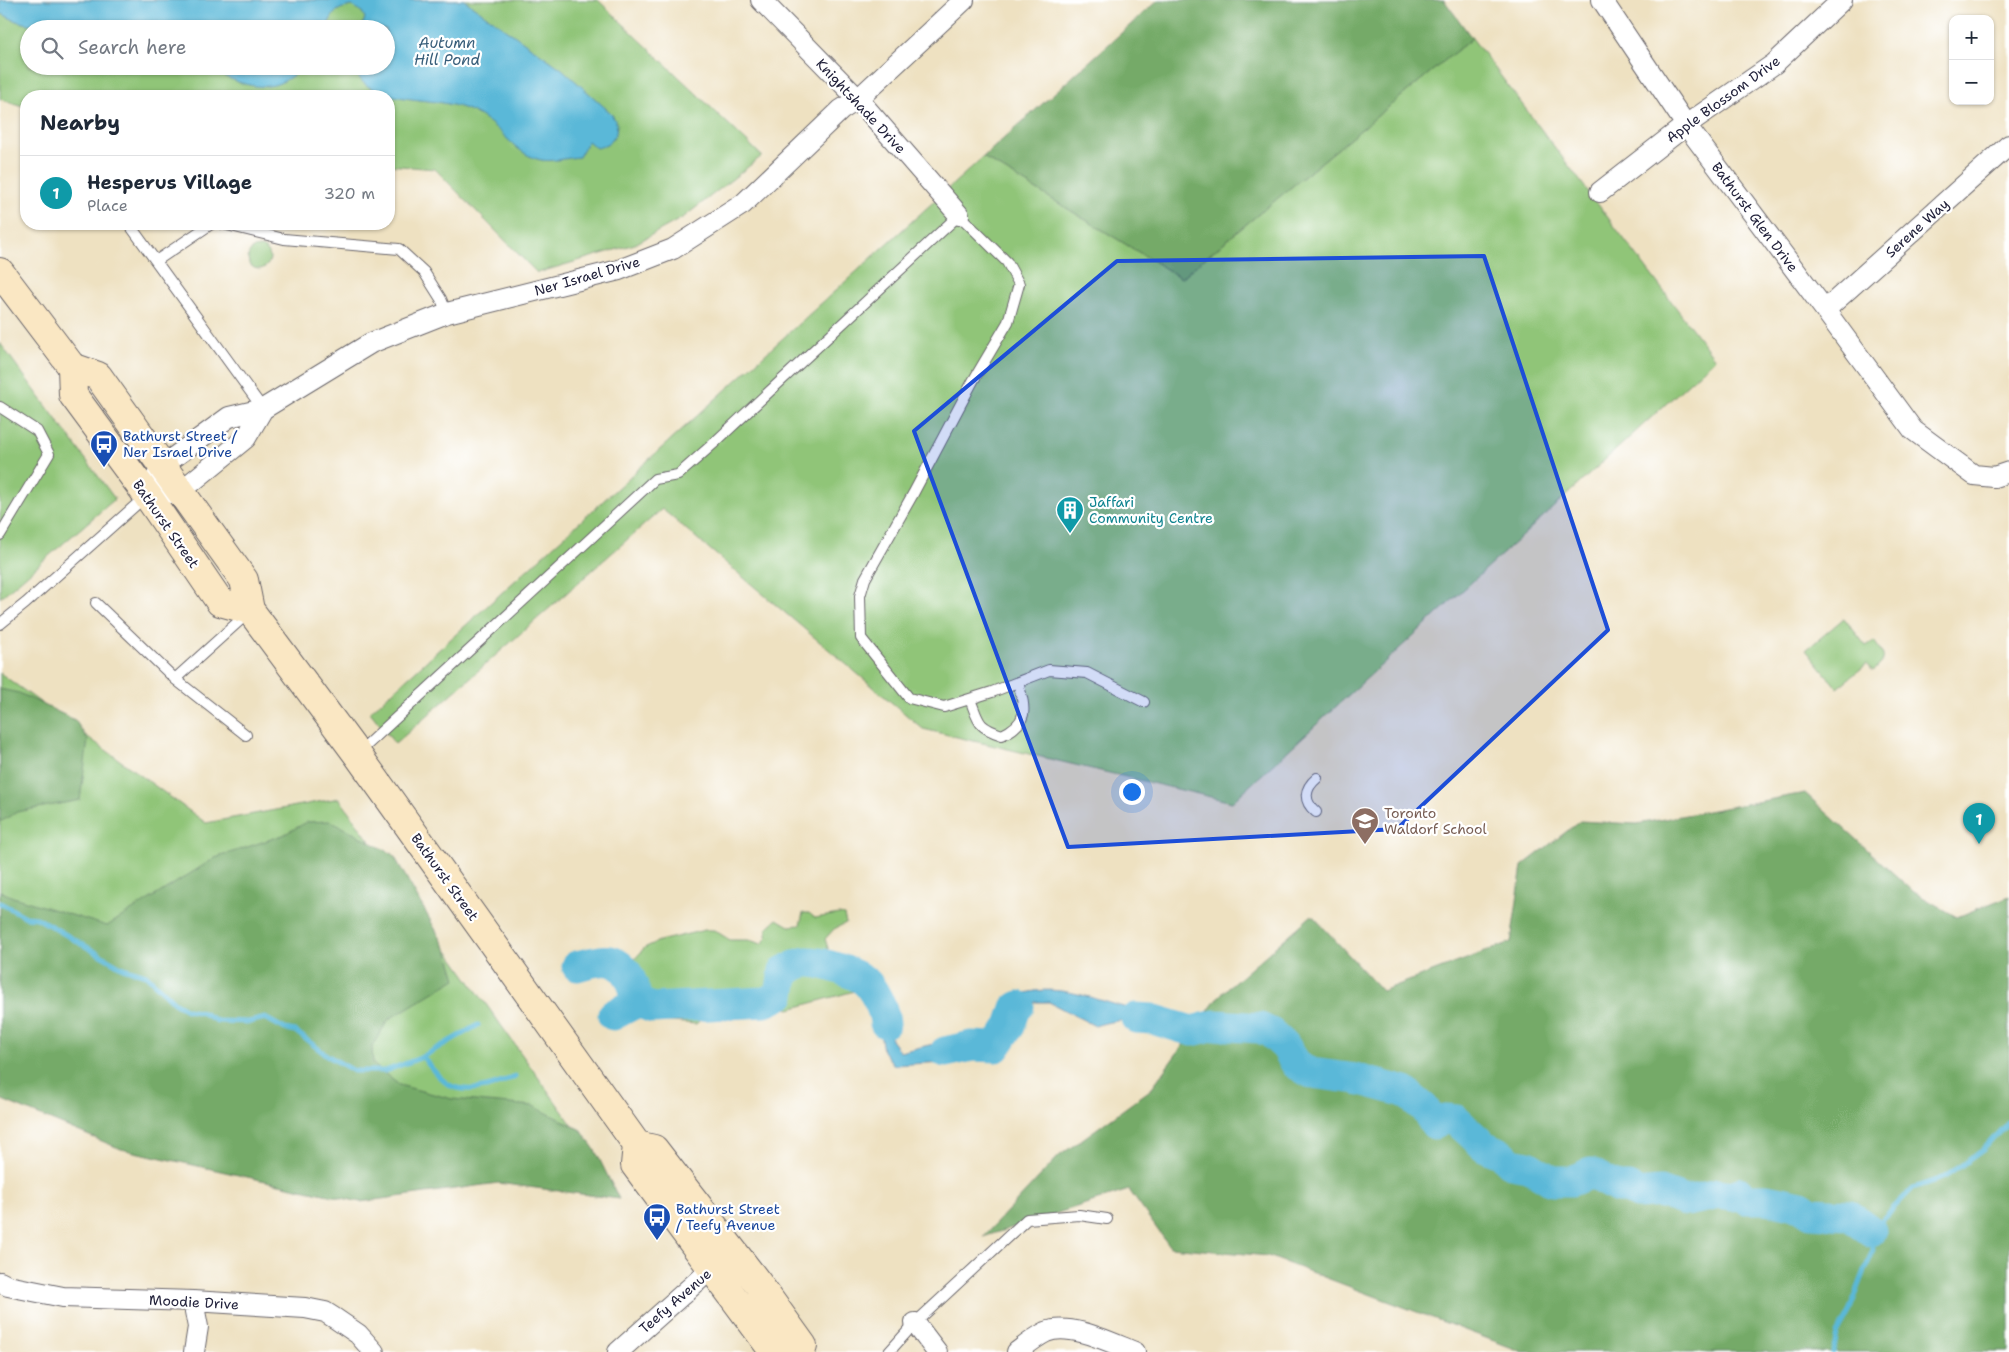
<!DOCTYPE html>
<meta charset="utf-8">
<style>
:root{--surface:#fff;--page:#f6f6f7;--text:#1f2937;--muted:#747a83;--line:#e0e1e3;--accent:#c8321e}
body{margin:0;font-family:"Shantell Sans",sans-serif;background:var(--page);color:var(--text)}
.controls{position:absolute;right:15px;top:15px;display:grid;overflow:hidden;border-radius:10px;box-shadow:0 1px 4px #0004}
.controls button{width:45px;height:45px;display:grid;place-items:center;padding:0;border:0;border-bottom:1px solid var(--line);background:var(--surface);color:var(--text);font:25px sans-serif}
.you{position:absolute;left:1131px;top:791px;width:18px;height:18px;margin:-12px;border:4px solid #fff;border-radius:50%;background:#1a73e8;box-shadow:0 0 0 8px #1a73e833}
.badge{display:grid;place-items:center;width:32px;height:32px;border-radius:50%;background:var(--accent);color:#fff;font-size:16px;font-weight:700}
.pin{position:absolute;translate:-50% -41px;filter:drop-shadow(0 1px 2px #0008)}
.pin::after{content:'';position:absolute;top:26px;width:18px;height:15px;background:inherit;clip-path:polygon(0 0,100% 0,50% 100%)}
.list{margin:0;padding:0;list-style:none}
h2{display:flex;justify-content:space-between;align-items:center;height:65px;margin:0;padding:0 20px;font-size:21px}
h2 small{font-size:16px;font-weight:400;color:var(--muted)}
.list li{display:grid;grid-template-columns:32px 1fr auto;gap:15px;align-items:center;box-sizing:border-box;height:75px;padding:0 20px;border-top:1px solid var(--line)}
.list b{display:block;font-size:19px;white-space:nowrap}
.list p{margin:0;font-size:16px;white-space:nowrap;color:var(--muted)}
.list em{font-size:16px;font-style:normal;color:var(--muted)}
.icon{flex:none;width:28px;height:28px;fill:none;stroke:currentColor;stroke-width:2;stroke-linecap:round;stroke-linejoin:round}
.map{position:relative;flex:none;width:2009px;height:1352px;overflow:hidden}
.search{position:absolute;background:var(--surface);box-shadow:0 1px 4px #0004;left:20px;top:20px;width:375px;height:55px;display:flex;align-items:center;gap:12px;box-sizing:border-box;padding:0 18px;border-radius:28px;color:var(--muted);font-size:19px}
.panel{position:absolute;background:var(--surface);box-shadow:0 1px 4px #0004;left:20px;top:90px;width:375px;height:140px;border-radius:20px}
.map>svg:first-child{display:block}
.green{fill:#90c578;stroke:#59745a;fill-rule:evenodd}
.forest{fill:#74aa68;stroke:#4b6652}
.water{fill:#5ab8d8;stroke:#3e6d8a}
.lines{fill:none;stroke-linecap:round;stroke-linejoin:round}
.stream{stroke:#5ab8d8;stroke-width:5}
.river{stroke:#5ab8d8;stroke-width:31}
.lane-casing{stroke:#69656a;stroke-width:12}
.street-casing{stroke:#69656a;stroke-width:22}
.secondary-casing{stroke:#69656a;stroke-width:30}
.lane{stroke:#fff;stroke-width:10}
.street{stroke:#fff;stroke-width:20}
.secondary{stroke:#fae7c3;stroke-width:28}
.marked{fill:#1d4ed8;fill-opacity:0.2;stroke:#1d4ed8;stroke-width:4;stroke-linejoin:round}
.labels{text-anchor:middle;stroke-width:4.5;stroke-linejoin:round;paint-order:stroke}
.street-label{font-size:14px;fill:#22223b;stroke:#fff}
.transit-label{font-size:14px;fill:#164399;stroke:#fff;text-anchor:start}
.culture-label{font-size:14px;fill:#0d838f;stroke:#fff;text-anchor:start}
.education-label{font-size:14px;fill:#785e54;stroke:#fff;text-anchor:start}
.water-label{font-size:15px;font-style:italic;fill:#385e7a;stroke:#fff}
</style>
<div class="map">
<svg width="2009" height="1352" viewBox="0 0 2009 1352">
<rect width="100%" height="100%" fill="#fff"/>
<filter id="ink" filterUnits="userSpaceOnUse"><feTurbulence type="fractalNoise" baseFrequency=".02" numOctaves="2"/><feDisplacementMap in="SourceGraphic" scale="10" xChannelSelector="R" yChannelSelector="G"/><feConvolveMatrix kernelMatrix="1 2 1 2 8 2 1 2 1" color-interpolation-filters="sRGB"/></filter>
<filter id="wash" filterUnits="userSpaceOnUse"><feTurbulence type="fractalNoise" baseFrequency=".0096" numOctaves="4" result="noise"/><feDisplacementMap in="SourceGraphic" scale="20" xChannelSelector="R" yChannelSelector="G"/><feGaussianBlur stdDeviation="1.12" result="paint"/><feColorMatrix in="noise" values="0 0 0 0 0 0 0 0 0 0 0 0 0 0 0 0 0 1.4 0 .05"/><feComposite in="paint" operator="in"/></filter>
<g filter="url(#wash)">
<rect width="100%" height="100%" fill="#eee1c1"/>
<path class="green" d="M 0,0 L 598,0 L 762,156 L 684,217 L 635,244 L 537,273 L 435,169 L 389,165 L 389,96 L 26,96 L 26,107 L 0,99 ZM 29,29 L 386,29 L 386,66 L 29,66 Z
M 1472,38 L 1715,359 L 1232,802 L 923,729 L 662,509 L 395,744 L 370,712 L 983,157 L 1181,278 Z
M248 258a11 11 0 1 1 22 0a11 11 0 1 1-22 0Z
M 0,343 L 115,499 L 0,598 Z
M 1844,618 L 1866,646 L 1874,641 C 1884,655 1889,659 1873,671 L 1867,664 L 1837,688 L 1806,650 Z
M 0,673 L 206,823 L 339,798 L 595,1157 L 0,1048 Z
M 803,913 L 809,913 L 815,918 L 839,914 L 844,915 L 846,923 L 834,929 L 825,939 L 830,954 L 829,962 L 872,979 L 865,988 L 790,1009 L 771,1002 L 764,1005 L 753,1003 L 724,1013 L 706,1015 L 696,1024 L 660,1021 L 640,1011 L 621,1009 L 628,998 L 628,986 L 612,971 L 599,966 L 599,961 L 603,957 C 614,955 624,960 635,959 L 644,948 L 659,941 L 705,930 L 714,930 L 730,940 L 749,940 L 762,944 L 767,937 L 767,928 L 777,919 L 789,926 L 800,925 Z"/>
<path class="forest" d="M 1158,0 L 1444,0 L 1472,38 L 1181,278 L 983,157 Z
M 0,689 L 19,693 L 75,720 L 88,740 L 80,800 L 17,812 L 0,822 Z
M 1805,793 L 1914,892 L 1957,917 L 2009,896 L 2009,1352 L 1523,1352 L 1268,1256 L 1170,1247 L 1129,1190 L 983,1237 L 1059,1156 L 1150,1090 L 1219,996 L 1312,915 L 1382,991 L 1511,942 L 1522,866 L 1580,821 L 1637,824 Z
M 330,821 L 393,854 L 447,950 L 456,979 L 389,1019 L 372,1046 L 373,1064 L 399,1085 L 452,1099 L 533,1106 L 581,1130 L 595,1150 L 619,1199 L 498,1183 L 360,1202 L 121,1149 L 0,1099 L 0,891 L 13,897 L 107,926 L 215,858 L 283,835 L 307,822 Z"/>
<path class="water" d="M 0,0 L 464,0 L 562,69 L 611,113 L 617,124 L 616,134 L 607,145 L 596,148 L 588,141 L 579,157 C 567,158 552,162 541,160 C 517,155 505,133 486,120 C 474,111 462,107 448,104 C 423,98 358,101 355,66 L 386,66 L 386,29 L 361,29 L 365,18 L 362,12 L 352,6 C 334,9 334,13 326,29 L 81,29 L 32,25 L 16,21 L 0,13 Z
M 205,66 L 305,66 L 302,70 C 293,75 283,83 274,85 C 250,91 225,77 205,66 Z
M 872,979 L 883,993 L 889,1019 L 891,1040 L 900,1052 L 929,1045 L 992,1034 L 1008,1013 L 1015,997 C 1053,979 1097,1001 1135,1010 C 1150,1013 1162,1013 1177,1018 L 1180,1024 L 1171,1032 C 1151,1017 1118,1018 1095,1026 L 1049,1002 L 1035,1002 L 1022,1008 L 1016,1021 L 1014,1034 C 1002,1043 987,1044 980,1056 L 968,1050 L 952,1054 L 944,1062 L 894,1065 L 883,1051 L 880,1032 L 881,1024 L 865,988 Z"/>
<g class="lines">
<path class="stream" d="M 0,903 L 26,917 L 37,918 L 123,968 L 146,975 L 175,1003 L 187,1010 L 203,1013 L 217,1021 L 249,1022 L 265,1018 L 285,1029 L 295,1031 L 328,1056 L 354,1071 L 385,1071 L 420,1058 L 478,1025
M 423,1057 C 430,1067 445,1086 457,1088 C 476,1092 499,1085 515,1076
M 1833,1352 L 1837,1334 L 1848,1314 L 1873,1250 L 1871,1231 L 1913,1188 L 1945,1177 L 1983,1150 L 2009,1121"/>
<path class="river" d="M 577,966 C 584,964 593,962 600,961 C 625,957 634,983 637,1002
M 613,1015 L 637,1002 L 653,1008 L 765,1002 L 780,995 L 784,971 C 791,968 799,963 806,962 C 820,961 858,973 868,984 C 876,994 884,1010 885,1023
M 1136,1018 L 1152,1019 L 1192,1031 L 1215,1025 L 1260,1028 L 1271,1033 L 1286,1047 L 1296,1064 L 1311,1073 L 1357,1079 L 1405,1092 L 1424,1108 L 1435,1124 L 1445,1119 L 1456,1120 L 1484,1146 L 1502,1154 L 1511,1163 L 1528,1166 L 1552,1181 L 1571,1181 L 1591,1173 L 1618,1188 L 1628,1188 L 1638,1194 L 1660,1192 L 1686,1201 L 1719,1194 L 1732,1196 L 1740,1193 L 1746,1199 L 1766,1199 L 1801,1206 L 1811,1213 L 1849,1215 L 1871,1231
M 945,1052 L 972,1046 L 996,1047 L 1010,1026 L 1016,1008 L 1019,1006"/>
</g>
</g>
<g filter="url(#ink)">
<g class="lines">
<g class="lane-casing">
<path id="lane" d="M 129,224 L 263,409
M 223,224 L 284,239 L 399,249 L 424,272 L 441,299 L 447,313
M 156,261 L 211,224
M 0,407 L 37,431 L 49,454 L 0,535
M 96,603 L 175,679 L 246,735
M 0,624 L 26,603 L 146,496
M 175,679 L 248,613
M 970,699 C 979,722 977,727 1002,735 C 1030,722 1025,709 1018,682
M 357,754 L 655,479 L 678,475 L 713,444 L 959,215 L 1007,262 L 1019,284 L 1008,322 L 973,381 L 913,494 L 865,579 L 860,596 L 861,638 L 909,698 L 944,707 L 992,692 L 1049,670 L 1087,673 L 1144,702
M 1316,812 C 1303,801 1304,789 1317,778
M 889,1352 L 915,1323 L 1027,1219 L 1079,1215 L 1107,1219"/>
</g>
<g class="street-casing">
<path id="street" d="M 761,0 L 858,99 L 959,215
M 1602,0 L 1686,125 L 1825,310 L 1913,430 L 1974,475 L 1994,477 L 2009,472
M 1600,192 L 1686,125 L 1774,64 L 1842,0
M 1825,310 L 2009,145
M 168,493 L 181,491 L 246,438 L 263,409
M 147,495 L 162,466 L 229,417 L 263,409 L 371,343 L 447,313 L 619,270 L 673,249 L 743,204 L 841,110 L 858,99 L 964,0
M 0,1282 L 8,1286 L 63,1297 L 193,1301 L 305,1308 L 325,1312 L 336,1319 L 358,1334 L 374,1352
M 193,1301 L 198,1327 L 194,1352
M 915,1323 L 937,1352
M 618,1352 L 721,1260
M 1017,1352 C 1026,1345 1036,1337 1046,1332 C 1071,1322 1111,1343 1135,1352"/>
</g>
<g class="secondary-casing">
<path id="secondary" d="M 0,272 L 72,367 L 98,376 L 244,580 L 250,610 L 357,754 L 637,1145 L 654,1149 L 757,1282 L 803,1346 L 801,1352
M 72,367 L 73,395 L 147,495 L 220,602 L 250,610
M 637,1145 L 635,1165 L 774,1352"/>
</g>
<use href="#lane" class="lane"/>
<use href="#street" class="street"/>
<use href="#secondary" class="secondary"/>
</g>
</g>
<path class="marked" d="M 1484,256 L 1608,630 L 1397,829 L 1068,847 L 914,431 L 1117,261 Z"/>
<defs>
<g id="bus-pin" transform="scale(1.4375)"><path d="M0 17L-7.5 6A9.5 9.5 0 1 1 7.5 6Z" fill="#1a4fb4" stroke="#fff"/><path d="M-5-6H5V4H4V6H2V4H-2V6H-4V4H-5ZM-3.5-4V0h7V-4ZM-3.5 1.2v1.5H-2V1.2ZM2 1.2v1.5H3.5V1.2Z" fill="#fff"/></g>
<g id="building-pin" transform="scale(1.4375)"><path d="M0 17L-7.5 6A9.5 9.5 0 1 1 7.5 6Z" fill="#0f9aa8" stroke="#fff"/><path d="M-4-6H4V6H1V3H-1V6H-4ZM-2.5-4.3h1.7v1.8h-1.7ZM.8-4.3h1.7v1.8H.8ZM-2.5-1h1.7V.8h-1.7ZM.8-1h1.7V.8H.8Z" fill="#fff"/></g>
<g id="school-pin" transform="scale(1.4375)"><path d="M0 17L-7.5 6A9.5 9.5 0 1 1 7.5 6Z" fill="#8d6e63" stroke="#fff"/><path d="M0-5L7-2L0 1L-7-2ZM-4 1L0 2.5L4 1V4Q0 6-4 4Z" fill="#fff"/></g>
</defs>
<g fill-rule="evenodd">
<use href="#bus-pin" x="104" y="444"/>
<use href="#building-pin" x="1070" y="510"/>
<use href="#school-pin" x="1365" y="821"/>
<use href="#bus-pin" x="657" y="1217"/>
</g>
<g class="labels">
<g class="street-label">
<text transform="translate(1723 99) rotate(-36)" y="5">Apple Blossom Drive</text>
<text transform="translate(861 106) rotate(47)" y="5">Knightshade Drive</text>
<text transform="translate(1755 217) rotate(53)" y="5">Bathurst Glen Drive</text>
<text transform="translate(1917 228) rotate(-42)" y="5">Serene Way</text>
<text transform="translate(587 276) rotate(-16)" y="5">Ner Israel Drive</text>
<text transform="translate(166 524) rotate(55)" y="5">Bathurst Street</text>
<text transform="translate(445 877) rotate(54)" y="5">Bathurst Street</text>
<text transform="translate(675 1301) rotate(-41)" y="5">Teefy Avenue</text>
<text transform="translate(194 1302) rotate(3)" y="5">Moodie Drive</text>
</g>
<g class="transit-label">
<text x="123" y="441">Bathurst Street /<tspan x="123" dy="16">Ner Israel Drive</tspan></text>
<text x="676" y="1214">Bathurst Street<tspan x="676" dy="16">/ Teefy Avenue</tspan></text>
</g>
<g class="culture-label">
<text x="1089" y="507">Jaffari<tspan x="1089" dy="16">Community Centre</tspan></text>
</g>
<g class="education-label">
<text x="1384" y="818">Toronto<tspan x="1384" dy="16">Waldorf School</tspan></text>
</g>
<g class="water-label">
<text x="447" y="48">Autumn<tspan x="447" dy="17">Hill Pond</tspan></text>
</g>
</g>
</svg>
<div class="controls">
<button>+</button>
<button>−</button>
</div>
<div class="you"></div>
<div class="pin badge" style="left:1979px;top:844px;background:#0f9aa8">1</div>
<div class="search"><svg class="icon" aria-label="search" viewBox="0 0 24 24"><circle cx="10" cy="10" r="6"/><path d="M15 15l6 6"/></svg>Search here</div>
<section class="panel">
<h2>Nearby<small></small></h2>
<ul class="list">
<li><span class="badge" style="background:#0f9aa8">1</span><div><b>Hesperus Village</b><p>Place</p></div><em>320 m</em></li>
</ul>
</section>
</div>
